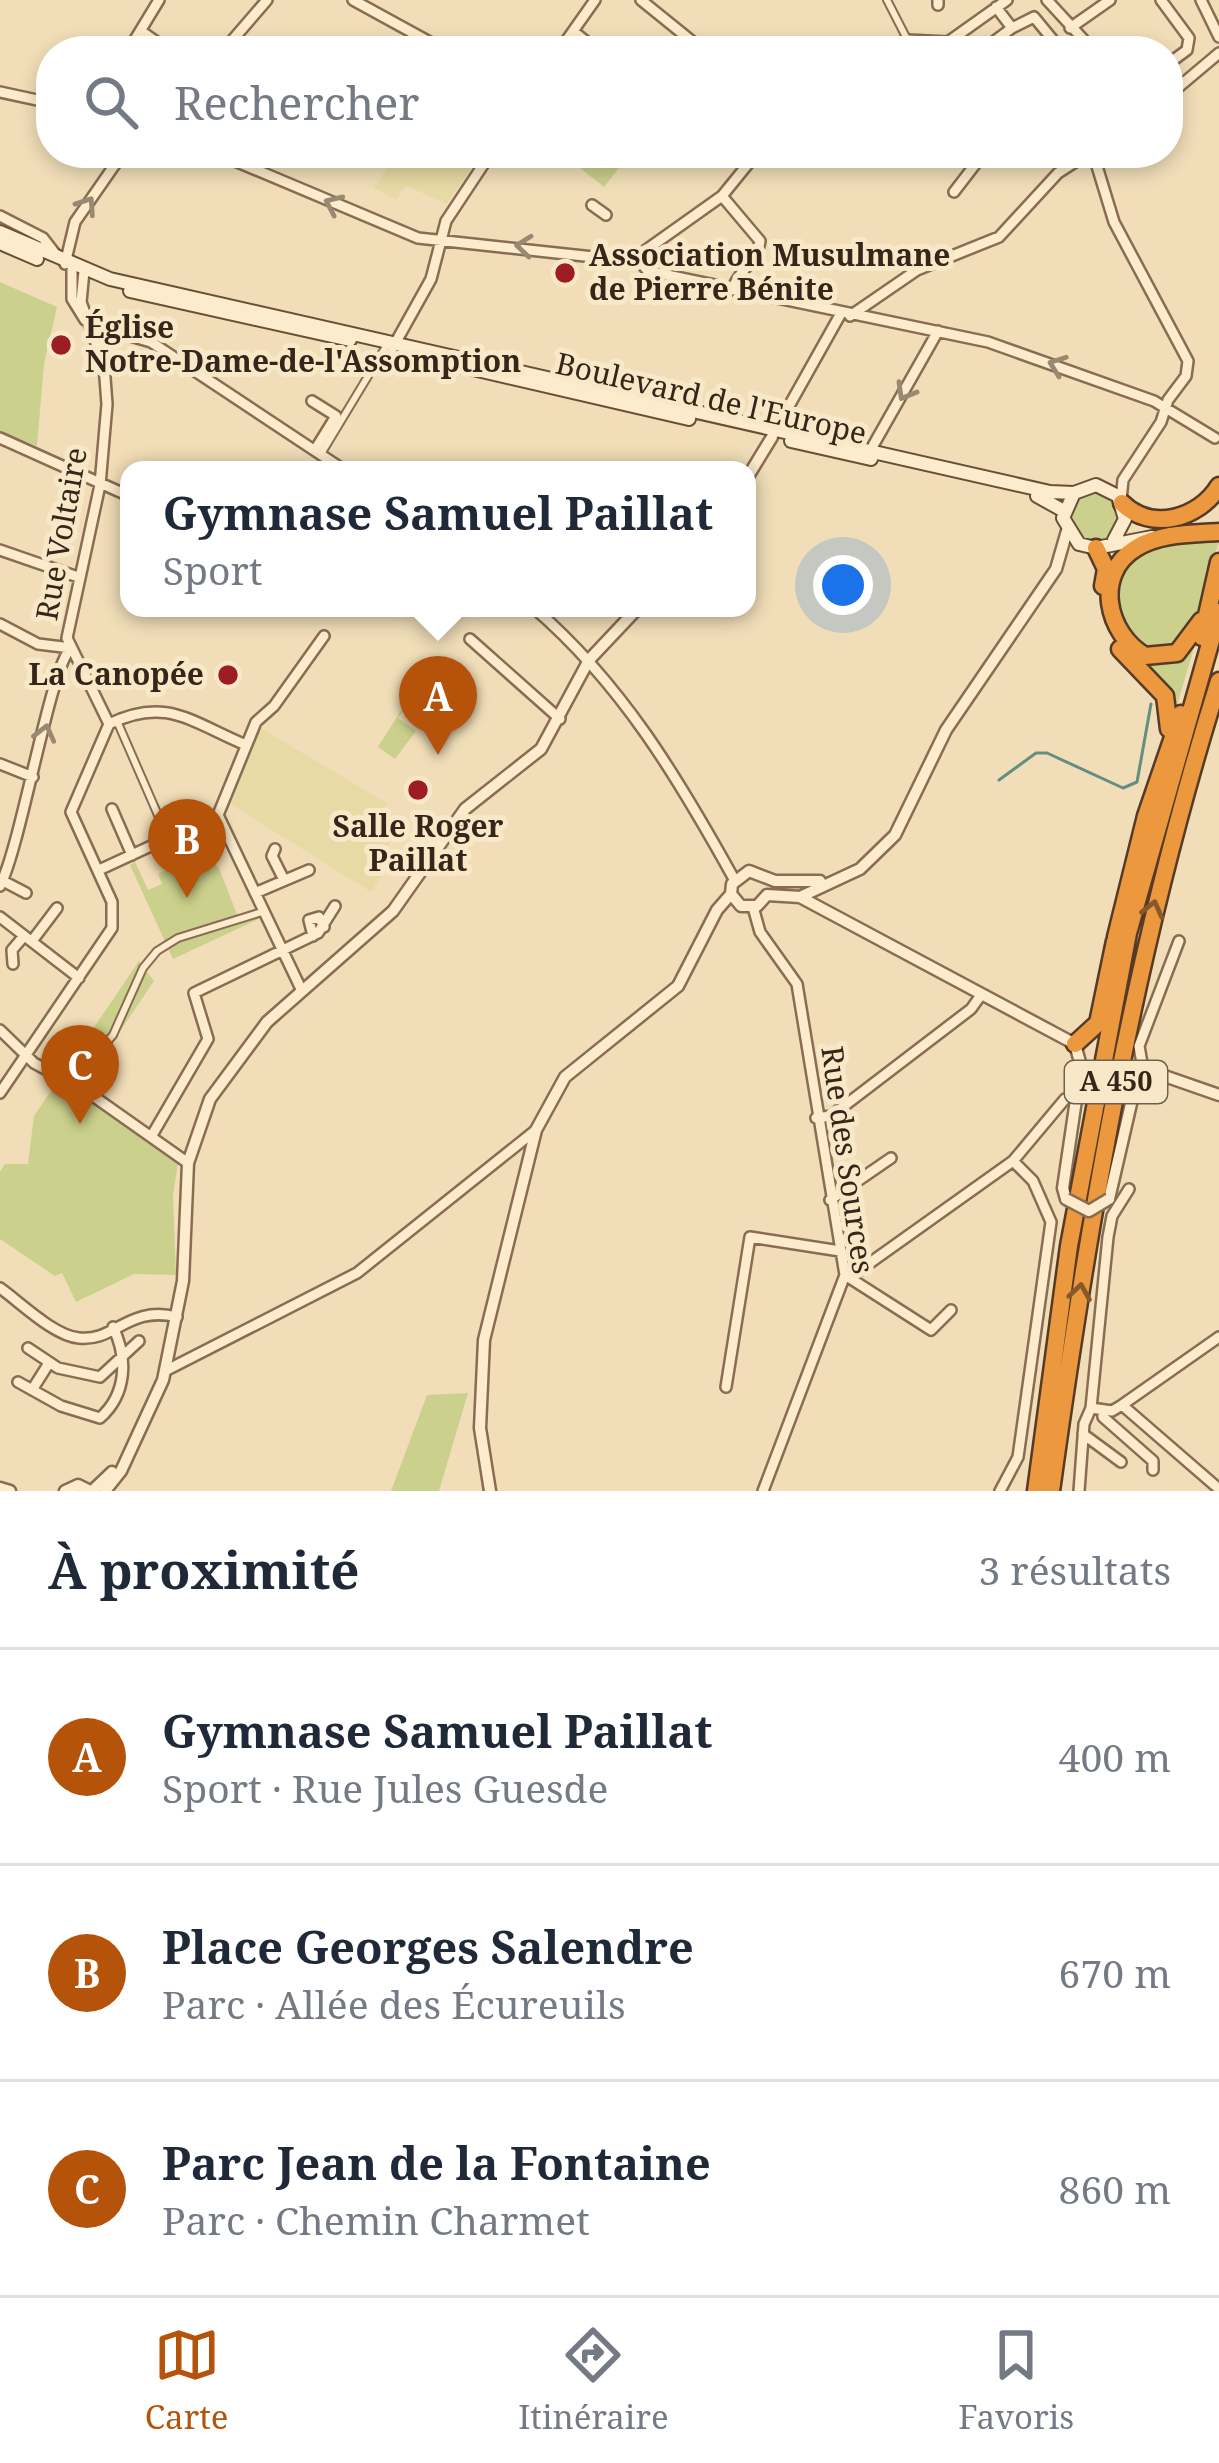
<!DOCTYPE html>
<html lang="fr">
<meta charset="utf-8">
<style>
:root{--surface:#fff;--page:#f6f6f7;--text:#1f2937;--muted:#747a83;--line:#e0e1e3;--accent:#b45309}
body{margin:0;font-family:"Noto Serif",serif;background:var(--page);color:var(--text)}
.you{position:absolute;left:843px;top:585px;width:42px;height:42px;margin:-30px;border:9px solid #fff;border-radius:50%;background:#1a73e8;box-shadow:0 0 0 18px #1a73e833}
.badge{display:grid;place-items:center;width:78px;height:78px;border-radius:50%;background:var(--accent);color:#fff;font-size:39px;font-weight:700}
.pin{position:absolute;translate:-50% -99px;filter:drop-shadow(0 3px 6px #0008)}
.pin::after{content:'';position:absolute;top:63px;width:42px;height:36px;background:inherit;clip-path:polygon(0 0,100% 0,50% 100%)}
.popup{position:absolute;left:120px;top:461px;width:636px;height:156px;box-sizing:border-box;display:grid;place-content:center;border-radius:24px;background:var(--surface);filter:drop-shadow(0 3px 9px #0005);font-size:39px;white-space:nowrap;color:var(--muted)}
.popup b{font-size:45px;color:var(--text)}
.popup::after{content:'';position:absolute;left:50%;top:100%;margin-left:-24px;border:24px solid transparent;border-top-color:var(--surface)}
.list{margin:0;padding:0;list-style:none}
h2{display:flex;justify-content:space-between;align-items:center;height:156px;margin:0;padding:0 48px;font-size:51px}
h2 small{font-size:39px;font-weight:400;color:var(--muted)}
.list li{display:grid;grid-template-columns:78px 1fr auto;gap:36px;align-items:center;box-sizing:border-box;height:216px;padding:0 48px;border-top:3px solid var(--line)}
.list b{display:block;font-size:45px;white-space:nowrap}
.list p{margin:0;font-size:39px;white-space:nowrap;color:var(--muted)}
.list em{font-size:39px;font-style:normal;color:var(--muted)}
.icon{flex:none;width:66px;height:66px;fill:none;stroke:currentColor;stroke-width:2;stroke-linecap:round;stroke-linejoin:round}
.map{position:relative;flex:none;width:1219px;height:1491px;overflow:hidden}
.search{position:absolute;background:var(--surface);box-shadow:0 6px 18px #0003;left:36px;right:36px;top:36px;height:132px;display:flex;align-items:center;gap:30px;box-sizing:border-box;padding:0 42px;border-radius:48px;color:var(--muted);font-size:45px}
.sheet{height:804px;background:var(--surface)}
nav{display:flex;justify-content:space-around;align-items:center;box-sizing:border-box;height:168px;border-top:3px solid var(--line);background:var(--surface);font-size:33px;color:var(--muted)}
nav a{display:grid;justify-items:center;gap:6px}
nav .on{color:var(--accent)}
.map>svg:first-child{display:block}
.farmland{fill:#e8daa5}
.green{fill:#cbd08c}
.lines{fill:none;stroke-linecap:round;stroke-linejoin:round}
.stream{stroke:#658e82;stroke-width:3}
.pedestrian-casing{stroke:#896d52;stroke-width:10}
.minor-casing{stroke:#896d52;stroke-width:14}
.tertiary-casing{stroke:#896d52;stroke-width:15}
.secondary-casing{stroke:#6a4e36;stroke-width:16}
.motorway-casing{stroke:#553b27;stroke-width:21}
.pedestrian{stroke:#fcebcc;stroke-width:6}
.minor{stroke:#fcebcc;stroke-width:9}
.tertiary{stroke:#fcebcc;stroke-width:10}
.secondary{stroke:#fcebcc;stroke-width:12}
.motorway{stroke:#eb983e;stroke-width:16}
.tertiary-bridge-casing{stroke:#896d52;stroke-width:15;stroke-linecap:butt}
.tertiary-bridge{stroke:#fcebcc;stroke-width:10}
.oneway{stroke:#998872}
.oneway2{stroke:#87592a}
.poi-dot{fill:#9d1d24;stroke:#f8e8c8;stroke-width:4.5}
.labels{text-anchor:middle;stroke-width:10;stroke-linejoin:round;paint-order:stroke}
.shield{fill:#f8e8c8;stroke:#70604e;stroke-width:3}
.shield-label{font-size:27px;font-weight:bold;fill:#362619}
.poi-label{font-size:30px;font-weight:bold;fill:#362619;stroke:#f8e8c8;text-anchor:start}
.street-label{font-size:30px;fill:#362619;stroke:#f8e8c8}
</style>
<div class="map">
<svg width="1219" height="1491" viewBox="0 0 1219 1491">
<rect width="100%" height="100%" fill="#f1deb8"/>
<path class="farmland" d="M 385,153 L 481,153 L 447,204 L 406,186 L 396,200 L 374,188 L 393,159 Z
M 260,728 L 387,803 L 378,820 L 396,832 L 386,850 L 394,857 L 371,892 L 229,803 Z"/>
<path class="green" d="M 585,153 L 631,153 L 604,187 L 575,164 Z
M 0,282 L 57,307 L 44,364 L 37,446 L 0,432 Z
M1070 517a25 25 0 1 1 50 0a25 25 0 1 1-50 0Z
M 1211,540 L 1219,542 L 1193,625 L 1174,647 L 1148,650 C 1121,630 1099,578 1137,554 C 1158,541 1187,542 1211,540 Z
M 1196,641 L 1175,712 L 1142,660 Z
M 427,671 L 398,718 L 416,731 L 395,759 L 378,747 L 368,762 Z
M 182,840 L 190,858 L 204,856 L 219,868 L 238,917 L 257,909 L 261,918 L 173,959 L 130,865 L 135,862 L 148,890 L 162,884 L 158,874 L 180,863 L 172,845 Z
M 139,961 L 154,981 L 81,1089 L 178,1162 L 173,1196 L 176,1275 L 134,1274 L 76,1302 L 62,1273 L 55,1276 L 0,1239 L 0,1172 L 5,1164 L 28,1164 L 34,1116 Z
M 468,1393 L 439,1491 L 391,1491 L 427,1395 Z"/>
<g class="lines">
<path class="stream" d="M 999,780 L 1036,753 L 1047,753 L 1123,788 L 1137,782 L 1151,704"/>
<g class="pedestrian-casing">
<path id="pedestrian" d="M 887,0 L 907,39
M 321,454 L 385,348
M 117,721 L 168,838
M 72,1083 L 113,1035 L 143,968 L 157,951 L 178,938 L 262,912"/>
</g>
<g class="minor-casing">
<path id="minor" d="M 353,0 L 446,51
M 641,0 L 704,51
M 1047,0 L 1094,51
M 1161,0 L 1189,38 L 1187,50 L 1168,64
M 1201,0 L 1219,37
M 938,5 L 938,0
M 1012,28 L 1034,17 L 1062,51
M 1070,28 L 1110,0
M 141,31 L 169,51
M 573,31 L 598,51
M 128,51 L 159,0
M 223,51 L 267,0
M 559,51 L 595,0
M 882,51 L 907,40 L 948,42 L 1007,0
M 981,51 L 1012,28 L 996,7
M 0,92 L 51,103
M 1168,96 L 1219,53
M 216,153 L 418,238 L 640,262 L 648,271 L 988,342 L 1154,401 L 1215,438
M 1093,153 L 1114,222 L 1188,361 L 1186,376 L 1168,400 L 1161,422 L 1123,480 L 1121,500
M 954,192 L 984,153
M 722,196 L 760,241 C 758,260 738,271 732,290
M 592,205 L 606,215
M 0,216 L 43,238 L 57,256
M 640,262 L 646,250 L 722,196 L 757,153
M 65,264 L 75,222 L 123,153
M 72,267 L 72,299 L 85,320
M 84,271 L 81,302 L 104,365 L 107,404 L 100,485 L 67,638 L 109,724
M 850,316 L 917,270 L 999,237 L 1058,173 L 1089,153
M 89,324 L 151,342 L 344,470
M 392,349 L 431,279 L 446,221 L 491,153
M 312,401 L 336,416 L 315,450
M 775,431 L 840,315
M 0,438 L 129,496
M 870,451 L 938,331
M 0,550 L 78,577
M 534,608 C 622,684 678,778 734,879
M 0,624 L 38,644 L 71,648
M 470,639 L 560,719
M 109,724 C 166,696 191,722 246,745
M 0,764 L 33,777
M 112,809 L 132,855
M 275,849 L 272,856 L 284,880
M 99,870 L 218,815
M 3,881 L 26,893
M 0,886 C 22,842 50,667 71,648
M 255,893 L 309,870
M 753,907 L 760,932 L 797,984 L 845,1275 L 763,1491
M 0,917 L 79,978
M 313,936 L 309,920 L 319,917 L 324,927
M 32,941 L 57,908
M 13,964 L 12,950 L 24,936
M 302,991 L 218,815 L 256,722 L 274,706 L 324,636
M 0,1030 L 34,1063 L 86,1091 L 188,1163
M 1144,1075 L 1139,1046 L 1179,941
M 0,1093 L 112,928 L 112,902 L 71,812 L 109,724
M 816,1118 L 831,1116 L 971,1009 L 981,995
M 151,1137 L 208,1039 L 194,993 L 318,933 L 335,906
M 1129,1189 L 1112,1216 L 1108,1237 L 1091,1408 L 1112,1411 L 1122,1405 L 1219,1337
M 830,1200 L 891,1158
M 845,1275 L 860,1270 L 1013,1161 L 1065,1099
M 845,1275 L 931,1330 L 951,1310
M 0,1288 C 21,1303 54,1336 79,1338 C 115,1342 128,1305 177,1317
M 28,1348 L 58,1368 L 100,1377 L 139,1341
M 165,1371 L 357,1273 L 536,1130
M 18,1382 L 61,1406 L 100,1418 C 127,1394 128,1358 113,1327
M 726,1387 L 750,1237 L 840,1251
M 32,1390 L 49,1363
M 1122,1405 L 1219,1489
M 1103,1411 L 1103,1417 L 1153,1461 L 1153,1470
M 1083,1434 L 1121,1462
M 1000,1491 L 1018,1457 L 1051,1222 L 1033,1181 L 1013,1161
M 1079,1491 L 1084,1424 L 1091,1408"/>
</g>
<g class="tertiary-casing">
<path id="tertiary" d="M 747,478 L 772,437
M 767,895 L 800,897 L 1075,1044 L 1081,1066 L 1063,1188 L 1066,1199
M 767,895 L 757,906 L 741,906 L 731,894 L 732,884 L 749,871 L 775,881 L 820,881
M 800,897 L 860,869 L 895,835 L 946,730 L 1056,569 L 1067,531
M 1109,1199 L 1136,1082 L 1153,1072 L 1219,1095
M 0,1488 L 10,1491
M 65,1491 L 78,1485 L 90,1491
M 92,1491 L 112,1472
M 105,1491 L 121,1471 L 163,1380 L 183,1281 L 188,1163 L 210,1099 L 267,1022 L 393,911 L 465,809 L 541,749 L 589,660 L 638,608
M 490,1491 L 480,1428 L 484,1340 L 536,1130 L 565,1077 L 678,986 L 717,910 L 731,894"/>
</g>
<g class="secondary-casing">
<path id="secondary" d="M 0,232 L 110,279 L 1050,492 L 1074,493
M 0,243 L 37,259
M 130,291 L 350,340
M 434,360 L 689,419
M 791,441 L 871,459
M 1037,496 L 1064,511
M 1114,540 L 1125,519 L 1118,496 L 1096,485 L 1074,493 L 1063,518 L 1079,544 L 1096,548 L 1152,537"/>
</g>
<g class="motorway-casing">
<path id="motorway" d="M 1122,503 C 1151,532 1199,519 1219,486
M 1096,548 L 1106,569 L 1103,586
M 1201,621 L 1177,653 L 1145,656 C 1107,634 1093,574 1136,548 C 1160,533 1192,534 1219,532
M 1202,637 L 1219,562
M 1120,649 L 1165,696 L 1169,729
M 1116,937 L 1146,816 L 1181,714
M 1075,1044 L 1098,1023 L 1115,941
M 1036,1491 L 1069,1246 L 1128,933 L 1219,612
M 1051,1491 C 1089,1216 1135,946 1219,681"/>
</g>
<use href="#pedestrian" class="pedestrian"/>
<use href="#minor" class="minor"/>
<use href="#tertiary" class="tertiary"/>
<use href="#secondary" class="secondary"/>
<use href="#motorway" class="motorway"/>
<g class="tertiary-bridge-casing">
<path id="tertiary-bridge" d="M 1066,1199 L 1089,1211 L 1109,1199"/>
</g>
<use href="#tertiary-bridge" class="tertiary-bridge"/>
</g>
<defs><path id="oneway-chevron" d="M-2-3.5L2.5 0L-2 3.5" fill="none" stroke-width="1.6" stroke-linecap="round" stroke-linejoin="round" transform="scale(3)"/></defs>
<g class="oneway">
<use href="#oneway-chevron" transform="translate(333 204) rotate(-156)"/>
<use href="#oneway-chevron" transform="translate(87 205) rotate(-56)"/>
<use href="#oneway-chevron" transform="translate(524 246) rotate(-174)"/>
<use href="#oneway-chevron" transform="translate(1057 365) rotate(-160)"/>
<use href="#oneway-chevron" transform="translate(905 392) rotate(120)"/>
<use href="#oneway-chevron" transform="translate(45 733) rotate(-76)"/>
</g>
<g class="oneway2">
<use href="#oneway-chevron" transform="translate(1153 909) rotate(-76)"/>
<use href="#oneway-chevron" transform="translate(1080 1292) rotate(-81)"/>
</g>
<g class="poi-dot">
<circle cx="565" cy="273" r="12"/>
<circle cx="61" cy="345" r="12"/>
<circle cx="228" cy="675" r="12"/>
<circle cx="418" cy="790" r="12"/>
</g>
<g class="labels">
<rect class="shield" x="1065" y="1061" width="102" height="42" rx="9"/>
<g class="shield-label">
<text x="1116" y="1091">A 450</text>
</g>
<g class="poi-label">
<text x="589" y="266">Association Musulmane<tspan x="589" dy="34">de Pierre Bénite</tspan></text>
<text x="85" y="338">Église<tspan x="85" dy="34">Notre-Dame-de-l'Assomption</tspan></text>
<text x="204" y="685" text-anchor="end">La Canopée</text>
<text x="418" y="837" text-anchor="middle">Salle Roger<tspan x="418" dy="34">Paillat</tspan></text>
</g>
<g class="street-label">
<text transform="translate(711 399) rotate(13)" y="10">Boulevard de l'Europe</text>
<text transform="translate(62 534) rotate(-80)" y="10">Rue Voltaire</text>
<text transform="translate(847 1160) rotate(82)" y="10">Rue des Sources</text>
</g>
</g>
</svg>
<div class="you"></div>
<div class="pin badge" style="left:438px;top:755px">A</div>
<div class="popup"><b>Gymnase Samuel Paillat</b>Sport</div>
<div class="pin badge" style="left:187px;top:898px">B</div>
<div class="pin badge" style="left:80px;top:1124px">C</div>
<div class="search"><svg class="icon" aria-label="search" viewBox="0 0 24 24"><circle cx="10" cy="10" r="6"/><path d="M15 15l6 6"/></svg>Rechercher</div>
</div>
<section class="sheet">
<h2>À proximité<small>3 résultats</small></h2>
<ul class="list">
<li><span class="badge">A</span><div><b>Gymnase Samuel Paillat</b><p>Sport · Rue Jules Guesde</p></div><em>400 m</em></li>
<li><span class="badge">B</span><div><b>Place Georges Salendre</b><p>Parc · Allée des Écureuils</p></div><em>670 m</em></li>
<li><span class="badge">C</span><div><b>Parc Jean de la Fontaine</b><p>Parc · Chemin Charmet</p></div><em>860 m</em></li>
</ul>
</section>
<nav>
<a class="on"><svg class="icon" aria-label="map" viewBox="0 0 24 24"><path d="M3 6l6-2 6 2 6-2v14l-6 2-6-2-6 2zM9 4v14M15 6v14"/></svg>Carte</a>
<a><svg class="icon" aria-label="directions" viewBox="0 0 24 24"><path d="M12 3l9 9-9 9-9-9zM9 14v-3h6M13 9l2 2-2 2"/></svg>Itinéraire</a>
<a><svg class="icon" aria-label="saved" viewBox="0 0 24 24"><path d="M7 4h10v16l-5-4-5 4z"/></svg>Favoris</a>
</nav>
